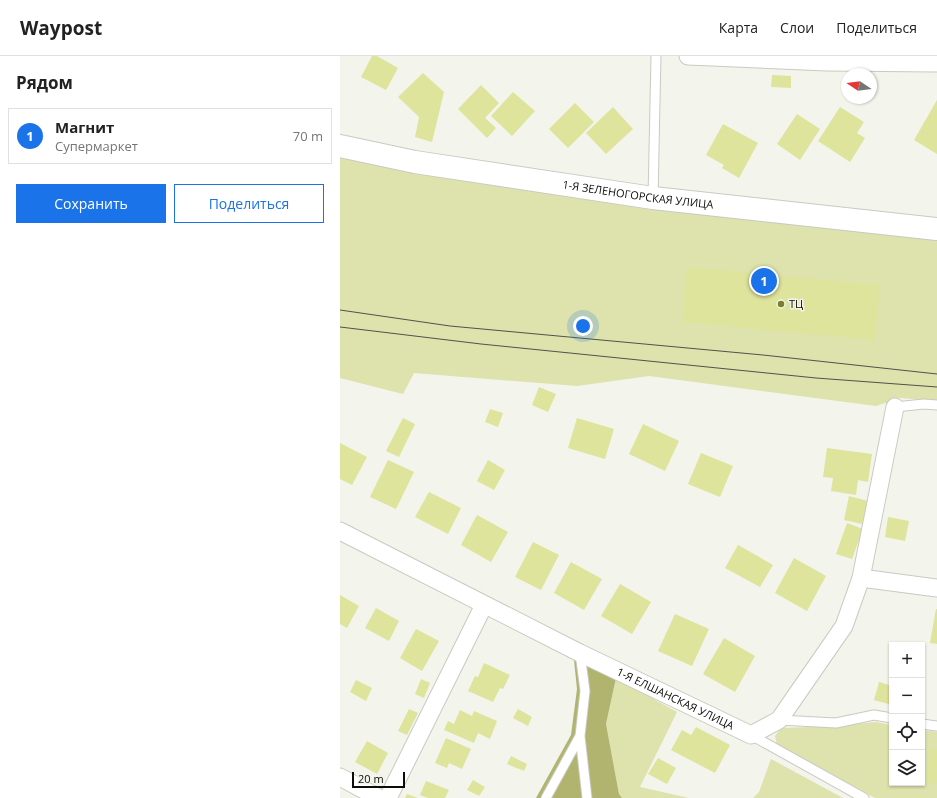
<!DOCTYPE html>
<html lang="ru">
<meta charset="utf-8">
<style>
:root{--surface:#fff;--page:#f6f6f6;--text:#222;--muted:#767676;--line:#e0e0e0;--accent:#1a73e8}
body{margin:0;font-family:"Open Sans",sans-serif;background:var(--page);color:var(--text)}
.controls{position:absolute;right:12px;bottom:12px;display:grid;overflow:hidden;border-radius:0px;box-shadow:0 1px 3px #0004}
.controls button{width:36px;height:36px;display:grid;place-items:center;padding:0;border:0;border-bottom:1px solid var(--line);background:var(--surface);color:var(--text);font:20px sans-serif}
.compass{position:absolute;left:501px;top:12px;width:36px;height:36px;border-radius:50%;background:var(--surface);box-shadow:0 1px 3px #0004;rotate:283deg}
.scale{position:absolute;left:12px;bottom:10px;width:53px;box-sizing:border-box;padding-left:4px;border:2px solid #0c0c0a;border-top:0;font-size:11px;line-height:14px;white-space:nowrap;color:#0c0c0a;-webkit-text-stroke:3px #f3f4eb;paint-order:stroke}
.you{position:absolute;left:243px;top:270px;width:14px;height:14px;margin:-10px;border:3px solid #fff;border-radius:50%;background:#1a73e8;box-shadow:0 0 0 6px #1a73e833}
.badge{display:grid;place-items:center;width:26px;height:26px;border-radius:50%;background:var(--accent);color:#fff;font-size:13px;font-weight:700}
.pin{position:absolute;translate:-50% -50%;border:2px solid #fff;box-shadow:0 1px 4px #0006}
.list{margin:0;padding:0;list-style:none}
h2{display:flex;justify-content:space-between;align-items:center;height:52px;margin:0;padding:0 16px;font-size:17px}
h2 small{font-size:13px;font-weight:400;color:var(--muted)}
.list li{display:grid;grid-template-columns:26px 1fr auto;gap:12px;align-items:center;box-sizing:border-box;height:56px;margin:0 8px 8px;padding:0 8px;border:1px solid var(--line);border-radius:0px}
.list b{display:block;font-size:15px;white-space:nowrap}
.list p{margin:0;font-size:13px;white-space:nowrap;color:var(--muted)}
.list em{font-size:13px;font-style:normal;color:var(--muted)}
.actions{display:flex;gap:8px;padding:12px 16px}
.actions a{flex:1;padding:9px 0;border:1px solid var(--accent);border-radius:0px;text-align:center;font-size:14px;color:var(--accent)}
.actions .main{background:var(--accent);color:#fff}
.icon{flex:none;width:22px;height:22px;fill:none;stroke:currentColor;stroke-width:2;stroke-linecap:round;stroke-linejoin:round}
.map{position:relative;flex:none;width:597px;height:742px;overflow:hidden}
header{display:flex;align-items:center;gap:24px;box-sizing:border-box;height:56px;padding:0 20px;background:var(--surface);border-bottom:1px solid var(--line)}
header strong{font-size:19px}
nav{display:flex;gap:22px;margin-inline-start:auto;font-size:14px}
main{display:flex}
aside{flex:1;background:var(--surface)}
.map>svg:first-child{display:block}
.green{fill:#dee2ad}
.forest{fill:#b0b46e}
.building{fill:#dee49c}
.lines{fill:none;stroke-linecap:round;stroke-linejoin:round}
.service-casing{stroke:#c9cac1;stroke-width:11}
.minor-casing{stroke:#c9cac1;stroke-width:19}
.secondary-casing{stroke:#c9cac1;stroke-width:24}
.service{stroke:#fff;stroke-width:9}
.minor{stroke:#fff;stroke-width:17}
.secondary{stroke:#fff;stroke-width:22}
.tram{stroke:#51514d;stroke-width:1}
.poi-dot{fill:#7b7f29;stroke:#f3f4eb;stroke-width:1.5}
.labels{text-anchor:middle;stroke-width:3;stroke-linejoin:round;paint-order:stroke}
.street-label{font-size:11px;fill:#0c0c0a;stroke:#f3f4eb}
.poi-label{font-size:11px;fill:#0c0c0a;stroke:#f3f4eb;text-anchor:start}
</style>
<header>
<strong>Waypost</strong>
<nav><a>Карта</a><a>Слои</a><a>Поделиться</a></nav>
</header>
<main>
<aside>
<h2>Рядом<small></small></h2>
<ul class="list">
<li><span class="badge">1</span><div><b>Магнит</b><p>Супермаркет</p></div><em>70 m</em></li>
</ul>
<div class="actions"><a class="main">Сохранить</a><a>Поделиться</a></div>
</aside>
<div class="map">
<svg width="597" height="742" viewBox="0 0 597 742">
<rect width="100%" height="100%" fill="#f3f4eb"/>
<path class="green" d="M 0,99 L 597,181 L 597,345 L 560,342 L 536,350 L 309,320 L 237,330 L 74,317 L 63,338 L 0,322 Z
M 276,622 L 337,656 L 300,731 L 349,742 L 282,742 L 279,738 L 266,668 Z
M 536,666 L 552,669 L 552,727 L 582,727 L 582,674 L 597,676 L 597,742 L 535,742 L 437,689 L 435,680 L 441,672 L 497,670 Z
M 431,703 L 503,742 L 413,742 L 419,736 Z"/>
<path class="forest" d="M 234,604 L 276,622 L 266,668 L 279,738 L 282,742 L 196,742 L 231,679 L 237,633 Z"/>
<path class="building" d="M 32,0 L 37,0 L 58,12 L 46,34 L 21,21 Z
M 83,17 L 104,36 L 92,86 L 75,81 L 79,61 L 58,41 Z
M 432,19 L 451,20 L 451,32 L 431,31 Z
M 141,29 L 159,47 L 145,62 L 156,72 L 147,82 L 118,53 Z
M 173,36 L 195,55 L 172,80 L 151,60 Z
M 597,44 L 597,98 L 574,84 Z
M 235,47 L 254,66 L 228,92 L 209,73 Z
M 273,51 L 293,73 L 266,98 L 246,77 Z
M 500,51 L 524,66 L 517,77 L 525,82 L 510,106 L 478,85 Z
M 457,58 L 480,73 L 460,104 L 437,88 Z
M 383,68 L 418,87 L 399,122 L 382,112 L 384,109 L 366,99 Z
M 347,211 L 540,229 L 535,284 L 342,266 Z
M 199,331 L 216,338 L 208,356 L 192,349 Z
M 150,353 L 163,357 L 158,371 L 145,366 Z
M 63,362 L 75,368 L 59,401 L 46,395 Z
M 237,362 L 274,373 L 265,403 L 228,392 Z
M 303,368 L 339,385 L 325,415 L 289,398 Z
M 0,387 L 27,401 L 12,429 L 0,423 Z
M 487,392 L 532,398 L 528,426 L 518,424 L 516,439 L 491,435 L 493,422 L 483,421 Z
M 361,397 L 393,410 L 380,441 L 348,428 Z
M 48,404 L 74,416 L 56,453 L 30,441 Z
M 148,404 L 165,414 L 154,434 L 137,425 Z
M 89,436 L 121,452 L 108,478 L 75,461 Z
M 509,440 L 528,445 L 522,468 L 504,464 Z
M 137,459 L 168,476 L 151,506 L 121,489 Z
M 548,461 L 569,465 L 565,485 L 545,481 Z
M 507,467 L 523,473 L 512,503 L 496,498 Z
M 193,486 L 219,499 L 201,534 L 175,521 Z
M 398,489 L 433,509 L 420,531 L 385,512 Z
M 454,502 L 486,520 L 467,555 L 435,537 Z
M 231,506 L 262,523 L 244,554 L 214,537 Z
M 280,528 L 311,546 L 292,578 L 261,560 Z
M 0,539 L 19,550 L 7,572 L 0,568 Z
M 36,552 L 59,565 L 49,585 L 25,572 Z
M 596,553 L 597,553 L 597,588 L 590,587 Z
M 335,558 L 369,573 L 352,610 L 318,595 Z
M 76,573 L 99,585 L 82,615 L 60,602 Z
M 384,582 L 415,600 L 395,636 L 363,618 Z
M 144,607 L 170,619 L 163,633 L 160,632 L 153,646 L 128,635 L 135,620 L 138,621 Z
M 81,623 L 90,627 L 84,642 L 75,638 Z
M 16,624 L 32,632 L 26,645 L 10,636 Z
M 539,626 L 552,630 L 552,649 L 534,644 Z
M 69,653 L 78,657 L 67,679 L 58,675 Z
M 178,653 L 192,661 L 188,670 L 173,662 Z
M 120,654 L 132,660 L 134,655 L 157,665 L 150,683 L 138,677 L 134,687 L 104,674 L 108,665 L 114,668 Z
M 356,671 L 390,689 L 375,717 L 331,694 L 342,674 L 351,679 Z
M 106,682 L 131,693 L 122,713 L 109,707 L 107,712 L 95,707 Z
M 550,682 L 552,682 L 552,702 L 548,702 Z
M 27,685 L 48,697 L 37,718 L 15,706 Z
M 582,685 L 584,686 L 583,700 L 582,700 Z
M 590,693 L 597,694 L 597,727 L 585,725 Z
M 171,700 L 187,708 L 184,715 L 167,708 Z
M 318,702 L 336,712 L 327,728 L 308,718 Z
M 133,724 L 145,731 L 139,740 L 127,734 Z
M 86,725 L 109,734 L 105,742 L 88,742 L 80,739 Z
M 67,738 L 78,742 L 65,742 Z"/>
<g class="lines">
<g class="service-casing">
<path id="service" d="M 313,142 L 316,0
M 555,351 L 584,348 L 597,349
M 439,664 L 496,667 L 534,659 L 552,662
M 582,668 L 597,670
M 411,679 L 524,742
M 240,680 L 247,742
M 206,742 L 240,680 L 245,635 L 240,597"/>
</g>
<g class="minor-casing">
<g id="minor">
<path d="M 348,0 L 487,6 L 597,7"/>
<path id="s1" d="M 0,475 L 240,597 L 411,679 L 439,664 L 504,570 L 521,522 L 555,351"/>
<path d="M 521,522 L 597,532"/>
<path d="M 0,721 L 39,742"/>
<path d="M 48,742 L 144,549"/>
</g>
</g>
<g class="secondary-casing">
<g id="secondary">
<path id="s2" d="M 0,90 L 75,106 L 313,142 L 597,173"/>
</g>
</g>
<use href="#service" class="service"/>
<use href="#minor" class="minor"/>
<use href="#secondary" class="secondary"/>
<path class="tram" d="M 0,254 L 110,270 L 423,299 L 597,318
M 0,271 L 141,288 L 476,322 L 597,331"/>
</g>
<circle class="poi-dot" cx="441" cy="248" r="4"/>
<g class="labels">
<g class="street-label">
<text dy="4" stroke="none"><textPath href="#s2" startOffset="302">1-Я ЗЕЛЕНОГОРСКАЯ УЛИЦА</textPath></text>
<text dy="4" stroke="none"><textPath href="#s1" startOffset="375">1-Я ЕЛШАНСКАЯ УЛИЦА</textPath></text>
</g>
<g class="poi-label">
<text x="449" y="252">ТЦ</text>
</g>
</g>
</svg>
<div class="controls">
<button>+</button>
<button>−</button>
<button><svg class="icon" aria-label="locate" viewBox="0 0 24 24"><circle cx="12" cy="12" r="6"/><path d="M12 2v4M12 18v4M2 12h4M18 12h4"/></svg></button>
<button><svg class="icon" aria-label="layers" viewBox="0 0 24 24"><path d="M12 4l9 5-9 5-9-5zM3 14l9 5 9-5"/></svg></button>
</div>
<svg class="compass" viewBox="-18 -18 36 36"><path d="M0-13l5 13h-10z" fill="#e53935"/><path d="M0 13l5-13h-10z" fill="#767676"/></svg>
<div class="scale">20 m</div>
<div class="you"></div>
<div class="pin badge" style="left:424px;top:225px">1</div>
</div>
</main>
